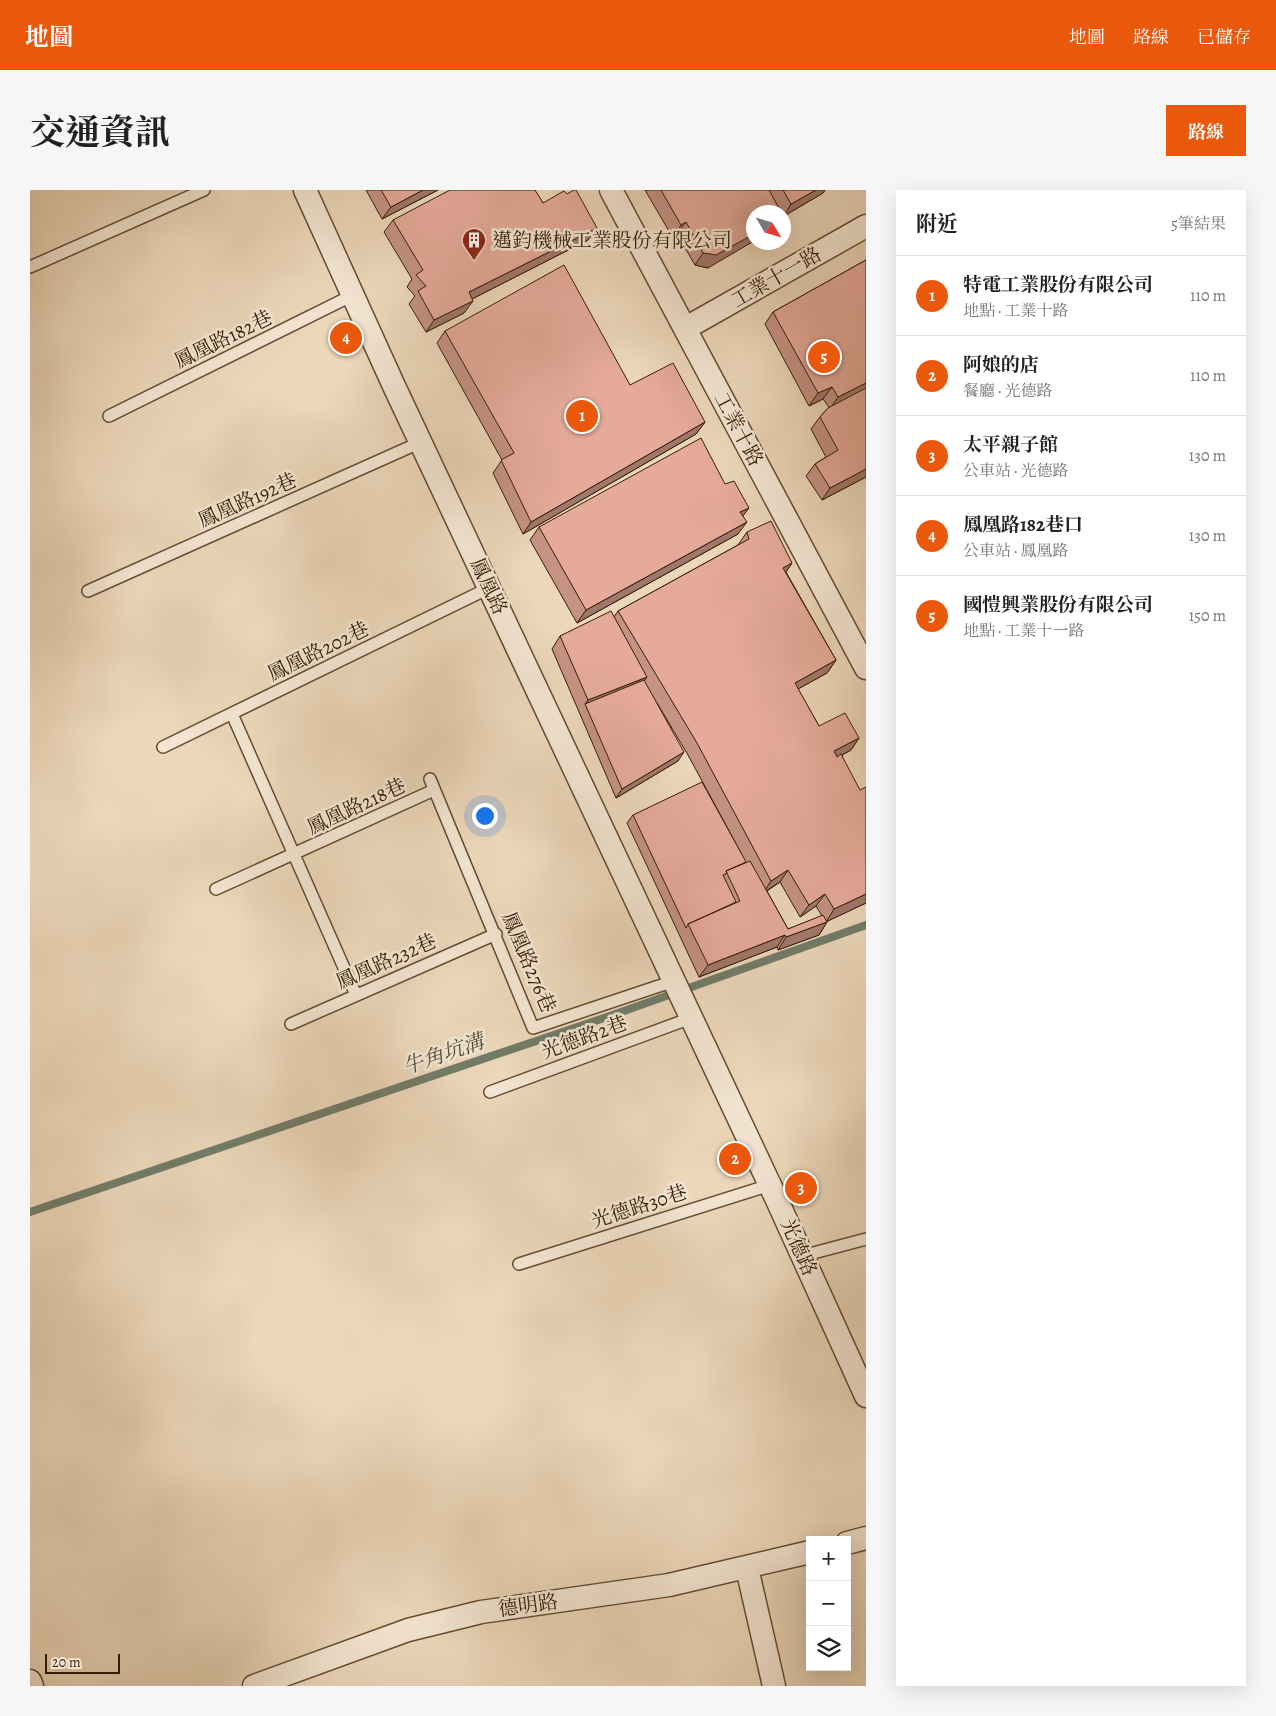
<!DOCTYPE html>
<html lang="zh-TW">
<meta charset="utf-8">
<style>
:root{--surface:#fff;--page:#f6f6f6;--text:#222;--muted:#767676;--line:#e0e0e0;--accent:#ea580c}
body{margin:0;font-family:Alegreya,"Noto Serif TC",serif;background:var(--page);color:var(--text)}
.controls{position:absolute;right:15px;bottom:15px;display:grid;overflow:hidden;border-radius:0px;box-shadow:0 5px 20px #0002}
.controls button{width:45px;height:45px;display:grid;place-items:center;padding:0;border:0;border-bottom:1px solid var(--line);background:var(--surface);color:var(--text);font:25px sans-serif}
.compass{position:absolute;left:716px;top:15px;width:45px;height:45px;border-radius:50%;background:var(--surface);box-shadow:0 5px 20px #0002;rotate:128deg}
.scale{position:absolute;left:15px;bottom:12px;width:75px;box-sizing:border-box;padding-left:5px;border:2px solid #351e04;border-top:0;font-size:14px;line-height:18px;white-space:nowrap;color:#351e04;-webkit-text-stroke:4px #f3e5d2;paint-order:stroke}
.you{position:absolute;left:454px;top:625px;width:18px;height:18px;margin:-12px;border:4px solid #fff;border-radius:50%;background:#1a73e8;box-shadow:0 0 0 8px #1a73e833}
.badge{display:grid;place-items:center;width:32px;height:32px;border-radius:50%;background:var(--accent);color:#fff;font-size:16px;font-weight:700}
.pin{position:absolute;translate:-50% -50%;border:2px solid #fff;box-shadow:0 1px 5px #0006}
.list{margin:0;padding:0;list-style:none}
h2{display:flex;justify-content:space-between;align-items:center;height:65px;margin:0;padding:0 20px;font-size:21px}
h2 small{font-size:16px;font-weight:400;color:var(--muted)}
.list li{display:grid;grid-template-columns:32px 1fr auto;gap:15px;align-items:center;box-sizing:border-box;height:80px;padding:0 20px;border-top:1px solid var(--line)}
.list b{display:block;font-size:19px;white-space:nowrap}
.list p{margin:0;font-size:16px;white-space:nowrap;color:var(--muted)}
.list em{font-size:16px;font-style:normal;color:var(--muted)}
.icon{flex:none;width:28px;height:28px;fill:none;stroke:currentColor;stroke-width:2;stroke-linecap:round;stroke-linejoin:round}
.map{position:relative;flex:none;width:836px;height:1496px;overflow:hidden;border-radius:0px}
header{display:flex;align-items:center;gap:30px;box-sizing:border-box;height:70px;padding:0 25px;background:var(--accent);color:#fff}
header strong{font-size:24px}
nav{display:flex;gap:28px;margin-inline-start:auto;font-size:18px}
.intro{display:flex;align-items:center;justify-content:space-between;box-sizing:border-box;height:120px;padding:0 30px}
h1{margin:0;font-size:35px}
.button{padding:12px 22px;border-radius:0px;background:var(--accent);color:#fff;font-size:18px;font-weight:700}
main{display:flex;gap:30px;padding:0 30px}
aside{flex:1;background:var(--surface);border-radius:0px;box-shadow:0 5px 20px #0002}
.map>svg:first-child{display:block}
.lines{fill:none;stroke-linecap:round;stroke-linejoin:round}
.stream{stroke:#717c68;stroke-width:8}
.lane-casing{stroke:#634c32;stroke-width:14}
.street-casing{stroke:#634c32;stroke-width:25}
.lane{stroke:#f3e5d2;stroke-width:11}
.street{stroke:#f3e5d2;stroke-width:22}
.wall{fill:#c59284;stroke:#351e04;fill-rule:evenodd}
.shaded-wall{fill:#a0776c;stroke:#351e04}
.building{fill:#e5aa9a;stroke:#351e04}
.labels{text-anchor:middle;stroke-width:5;stroke-linejoin:round;paint-order:stroke}
.poi-label{font-size:20px;fill:#351e04;stroke:#f3e5d2;text-anchor:start}
.street-label{font-size:20px;fill:#351e04;stroke:#f3e5d2}
.water-label{font-size:21px;font-style:italic;fill:#534d36;stroke:#f3e5d2}
</style>
<header>
<strong>地圖</strong>
<nav><a>地圖</a><a>路線</a><a>已儲存</a></nav>
</header>
<div class="intro"><h1>交通資訊</h1><a class="button">路線</a></div>
<main>
<div class="map">
<svg width="836" height="1496" viewBox="0 0 836 1496">
<rect width="100%" height="100%" fill="#ecd7ba"/>
<filter id="stains"><feTurbulence type="fractalNoise" baseFrequency=".004" numOctaves="4"/><feColorMatrix values="0 0 0 0 .2 0 0 0 0 .09 0 0 0 0 .02 0 0 0 .5 -.17"/></filter>
<radialGradient id="worn" r=".72"><stop offset=".6" stop-color="#630" stop-opacity="0"/><stop offset="1" stop-color="#630" stop-opacity=".3"/></radialGradient>
<g class="lines">
<path class="stream" d="M 0,1022 L 577,827 L 836,735"/>
<g class="lane-casing">
<path id="lane" d="M 0,77 L 174,0
M 79,226 L 323,105
M 58,401 L 391,252
M 202,524 L 326,805
M 133,557 L 459,398
M 400,589 L 503,838 L 644,791
M 186,699 L 404,600
M 261,834 L 466,744
M 460,902 L 661,828
M 772,1066 L 836,1049
M 489,1074 L 740,995"/>
</g>
<g class="street-casing">
<path id="street" d="M 275,0 L 364,196 L 747,1010 L 836,1206
M 581,0 L 836,478
M 656,138 L 836,36
M 817,1353 L 836,1348
M 717,1378 L 744,1496
M 0,1491 L 2,1496
M 224,1496 L 378,1440 L 451,1422 L 639,1395 L 780,1362"/>
</g>
<use href="#lane" class="lane"/>
<use href="#street" class="street"/>
</g>
<path class="wall" d="M 336,0 L 408,0 L 352,29 Z
M 615,0 L 795,0 L 793,3 L 754,26 L 754,22 L 724,22 L 678,78 L 665,75 L 647,44 L 643,48 Z
M 506,2 L 513,13 L 558,50 L 442,109 L 434,123 L 396,142 L 379,114 L 385,106 L 377,97 L 382,89 L 354,42 L 363,30 Z
M 836,70 L 836,287 L 792,310 L 776,286 L 785,274 L 796,267 L 781,239 L 790,227 L 799,217 L 793,209 L 779,216 L 735,134 L 743,122 Z
M 415,141 L 600,195 L 675,232 L 666,244 L 493,344 L 463,283 L 472,270 L 407,153 Z
M 695,294 L 713,327 L 708,344 L 547,433 L 500,350 L 509,337 Z
M 717,342 L 762,373 L 756,382 L 806,470 L 797,483 L 768,499 L 789,536 L 829,548 L 821,560 L 812,565 L 836,713 L 797,731 L 797,732 L 789,745 L 748,760 L 747,757 L 669,787 L 597,633 L 603,625 L 711,663 L 658,565 L 627,513 L 648,571 L 586,608 L 522,459 L 530,446 L 584,427 L 588,421 L 708,355 ZM 750,692 L 770,727 L 786,716 L 792,726 L 758,739 L 737,701 Z"/>
<path class="shaded-wall" d="M 393,0 L 408,0 L 352,29 L 361,17 Z
M 786,0 L 795,0 L 793,3 L 754,26 L 761,14 Z
M 656,32 L 647,44 L 643,48 L 651,35 Z
M 567,38 L 558,50 L 430,115 L 439,102 Z
M 724,44 L 724,51 L 678,78 L 665,75 L 673,63 Z
M 443,111 L 434,123 L 396,142 L 404,130 Z
M 836,193 L 836,201 L 800,219 L 808,207 Z
M 802,197 L 793,209 L 779,216 L 788,203 Z
M 675,232 L 666,244 L 493,344 L 501,332 Z
M 836,279 L 836,287 L 792,310 L 800,298 Z
M 719,318 L 710,330 L 710,322 Z
M 717,332 L 708,344 L 547,433 L 556,420 Z
M 762,373 L 753,386 L 753,378 Z
M 806,470 L 797,483 L 757,505 L 765,493 Z
M 617,487 L 608,499 L 555,514 L 558,510 Z
M 829,548 L 821,560 L 795,574 L 804,561 Z
M 654,562 L 648,571 L 586,608 L 592,599 Z
M 758,680 L 750,692 L 733,703 L 741,691 Z
M 795,704 L 786,716 L 770,727 L 779,715 Z
M 836,704 L 836,713 L 796,732 L 804,719 Z
M 797,732 L 789,745 L 748,760 L 756,747 Z
M 755,745 L 747,757 L 669,787 L 678,775 Z"/>
<path class="building" d="M 351,0 L 393,0 L 361,17 Z
M 420,0 L 505,0 L 513,13 L 534,1 L 537,4 L 544,0 L 546,0 L 567,38 L 439,102 L 443,111 L 404,130 L 388,101 L 396,96 L 386,85 L 393,80 L 363,30 Z
M 631,0 L 739,0 L 751,22 L 724,22 L 724,44 L 686,65 L 673,63 L 656,32 L 651,35 Z
M 753,0 L 786,0 L 761,14 Z
M 836,70 L 836,193 L 808,207 L 802,197 L 788,203 L 743,122 Z
M 534,75 L 600,195 L 643,173 L 675,232 L 501,332 L 471,270 L 484,263 L 415,141 Z
M 836,198 L 836,279 L 800,298 L 785,274 L 808,260 L 790,227 L 798,218 Z
M 671,248 L 695,294 L 704,291 L 719,318 L 710,322 L 717,332 L 556,420 L 509,337 Z
M 741,331 L 762,373 L 753,378 L 806,470 L 765,493 L 789,536 L 815,523 L 829,548 L 804,561 L 807,567 L 811,564 L 830,600 L 836,597 L 836,704 L 804,719 L 795,704 L 779,715 L 758,680 L 741,691 L 667,553 L 588,421 L 719,349 L 717,342 Z
M 581,421 L 617,487 L 558,510 L 530,446 Z
M 614,490 L 654,562 L 592,599 L 555,514 Z
M 672,592 L 716,672 L 696,681 L 697,683 L 693,685 L 706,712 L 658,734 L 656,738 L 603,625 Z
M 720,671 L 758,739 L 793,725 L 797,732 L 756,747 L 755,745 L 678,775 L 658,734 L 710,711 L 696,681 Z"/>
<defs>
<g id="building-pin" transform="scale(1.25)"><path d="M0 17L-7.5 6A9.5 9.5 0 1 1 7.5 6Z" fill="#8f2418" stroke="#f3e5d2"/><path d="M-4-6H4V6H1V3H-1V6H-4ZM-2.5-4.3h1.7v1.8h-1.7ZM.8-4.3h1.7v1.8H.8ZM-2.5-1h1.7V.8h-1.7ZM.8-1h1.7V.8H.8Z" fill="#fff"/></g>
</defs>
<g fill-rule="evenodd">
<use href="#building-pin" x="444" y="50"/>
</g>
<g class="labels">
<g class="poi-label">
<text x="462" y="57">邁鈞機械工業股份有限公司</text>
</g>
<g class="street-label">
<text transform="translate(746 87) rotate(-30)" y="7">工業十一路</text>
<text transform="translate(193 149) rotate(-26)" y="7">鳳凰路182巷</text>
<text transform="translate(709 239) rotate(62)" y="7">工業十路</text>
<text transform="translate(217 310) rotate(-24)" y="7">鳳凰路192巷</text>
<text transform="translate(459 396) rotate(65)" y="7">鳳凰路</text>
<text transform="translate(288 461) rotate(-26)" y="7">鳳凰路202巷</text>
<text transform="translate(326 616) rotate(-25)" y="7">鳳凰路218巷</text>
<text transform="translate(356 771) rotate(-24)" y="7">鳳凰路232巷</text>
<text transform="translate(499 772) rotate(67)" y="7">鳳凰路276巷</text>
<text transform="translate(554 847) rotate(-20)" y="7">光德路2巷</text>
<text transform="translate(609 1016) rotate(-18)" y="7">光德路30巷</text>
<text transform="translate(769 1057) rotate(66)" y="7">光德路</text>
<text transform="translate(498 1415) rotate(-8)" y="7">德明路</text>
</g>
<g class="water-label">
<text transform="translate(413 864) rotate(-19)" y="7">牛角坑溝</text>
</g>
</g>
<rect width="100%" height="100%" filter="url(#stains)"/>
<rect width="100%" height="100%" fill="url(#worn)"/>
</svg>
<div class="controls">
<button>+</button>
<button>−</button>
<button><svg class="icon" aria-label="layers" viewBox="0 0 24 24"><path d="M12 4l9 5-9 5-9-5zM3 14l9 5 9-5"/></svg></button>
</div>
<svg class="compass" viewBox="-18 -18 36 36"><path d="M0-13l5 13h-10z" fill="#e53935"/><path d="M0 13l5-13h-10z" fill="#767676"/></svg>
<div class="scale">20 m</div>
<div class="you"></div>
<div class="pin badge" style="left:552px;top:226px">1</div>
<div class="pin badge" style="left:705px;top:969px">2</div>
<div class="pin badge" style="left:771px;top:998px">3</div>
<div class="pin badge" style="left:316px;top:148px">4</div>
<div class="pin badge" style="left:794px;top:167px">5</div>
</div>
<aside>
<h2>附近<small>5筆結果</small></h2>
<ul class="list">
<li><span class="badge">1</span><div><b>特電工業股份有限公司</b><p>地點 · 工業十路</p></div><em>110 m</em></li>
<li><span class="badge">2</span><div><b>阿娘的店</b><p>餐廳 · 光德路</p></div><em>110 m</em></li>
<li><span class="badge">3</span><div><b>太平親子館</b><p>公車站 · 光德路</p></div><em>130 m</em></li>
<li><span class="badge">4</span><div><b>鳳凰路182巷口</b><p>公車站 · 鳳凰路</p></div><em>130 m</em></li>
<li><span class="badge">5</span><div><b>國愷興業股份有限公司</b><p>地點 · 工業十一路</p></div><em>150 m</em></li>
</ul>
</aside>
</main>
